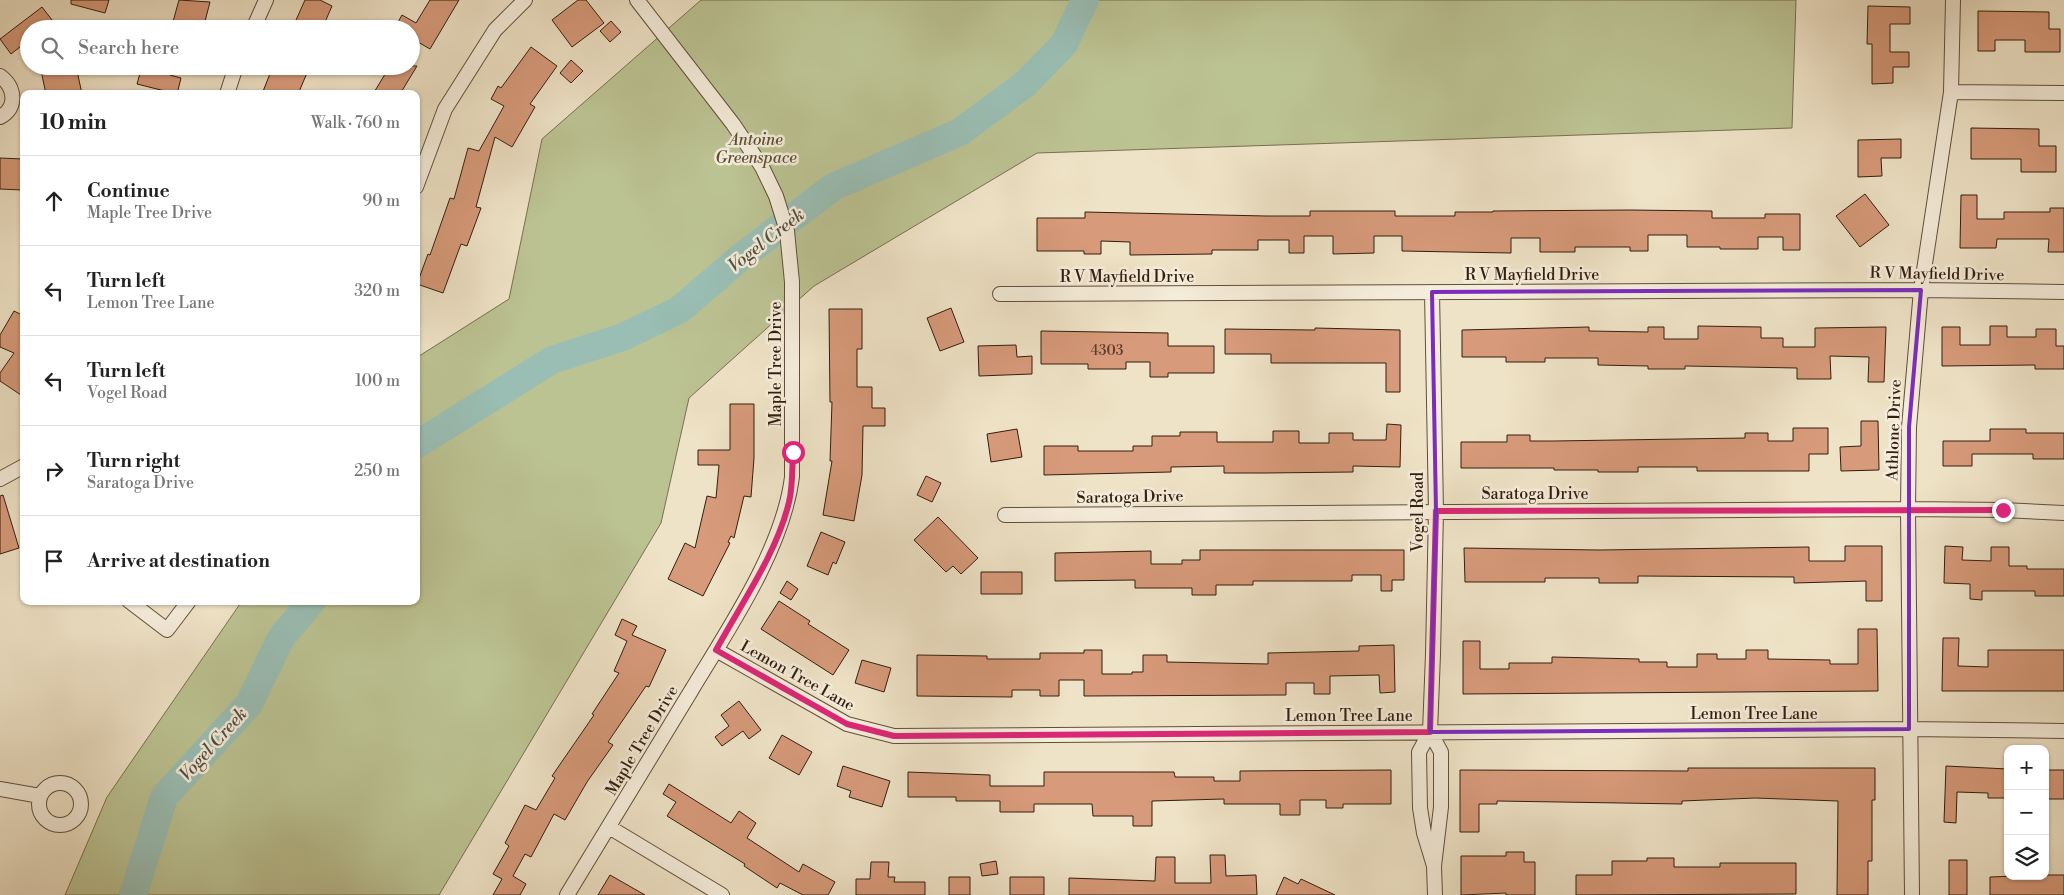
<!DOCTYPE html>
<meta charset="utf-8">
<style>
:root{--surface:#fff;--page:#f2f2f2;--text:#222;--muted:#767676;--line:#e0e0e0}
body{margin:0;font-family:"Libre Bodoni",serif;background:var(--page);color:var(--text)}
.controls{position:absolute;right:15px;bottom:15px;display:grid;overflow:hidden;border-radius:10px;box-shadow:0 1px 4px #0004}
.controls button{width:45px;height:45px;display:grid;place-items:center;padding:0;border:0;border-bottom:1px solid var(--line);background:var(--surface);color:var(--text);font:25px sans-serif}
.stop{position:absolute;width:15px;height:15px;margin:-11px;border:4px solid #db2777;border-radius:50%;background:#fff}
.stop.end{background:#db2777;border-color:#fff;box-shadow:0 1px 5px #0008}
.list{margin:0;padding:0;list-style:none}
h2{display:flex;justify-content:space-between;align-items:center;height:65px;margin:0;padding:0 20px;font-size:21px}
h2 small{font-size:16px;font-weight:400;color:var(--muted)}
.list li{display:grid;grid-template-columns:32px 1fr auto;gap:15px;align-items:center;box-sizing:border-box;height:90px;padding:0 20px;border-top:1px solid var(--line)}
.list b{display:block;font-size:19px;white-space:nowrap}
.list p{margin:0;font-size:16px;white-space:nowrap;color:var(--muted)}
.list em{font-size:16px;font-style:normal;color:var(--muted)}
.icon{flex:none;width:28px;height:28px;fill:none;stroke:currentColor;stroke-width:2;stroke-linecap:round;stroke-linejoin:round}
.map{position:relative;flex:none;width:2064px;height:895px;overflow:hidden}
.search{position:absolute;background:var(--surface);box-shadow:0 1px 4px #0004;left:20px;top:20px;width:400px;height:55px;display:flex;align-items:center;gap:12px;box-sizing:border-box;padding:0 18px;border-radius:28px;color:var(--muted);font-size:19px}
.panel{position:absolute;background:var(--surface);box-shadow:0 1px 4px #0004;left:20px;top:90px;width:400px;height:515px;border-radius:10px}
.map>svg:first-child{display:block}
.green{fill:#bcc393;stroke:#777050}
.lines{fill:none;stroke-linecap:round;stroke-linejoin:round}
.river{stroke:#9abeb4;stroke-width:28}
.building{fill:#d79a7a;stroke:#321e0e}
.minor-casing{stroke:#614f3c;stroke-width:16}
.minor{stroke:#f5eddb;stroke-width:14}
.route{stroke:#db2777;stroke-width:6}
.marked{fill:none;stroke:#7b2cbf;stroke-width:4;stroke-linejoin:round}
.labels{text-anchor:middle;stroke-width:5;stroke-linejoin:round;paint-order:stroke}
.number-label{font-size:14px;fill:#5b3d29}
.park-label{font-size:16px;font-style:italic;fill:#5b5036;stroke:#f5eddb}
.street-label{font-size:16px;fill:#321e0e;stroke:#f5eddb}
.water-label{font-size:18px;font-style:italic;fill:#514e40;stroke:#f5eddb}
</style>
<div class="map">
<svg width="2064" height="895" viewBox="0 0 2064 895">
<rect width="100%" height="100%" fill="#efe3c7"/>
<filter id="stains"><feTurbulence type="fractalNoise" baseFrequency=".004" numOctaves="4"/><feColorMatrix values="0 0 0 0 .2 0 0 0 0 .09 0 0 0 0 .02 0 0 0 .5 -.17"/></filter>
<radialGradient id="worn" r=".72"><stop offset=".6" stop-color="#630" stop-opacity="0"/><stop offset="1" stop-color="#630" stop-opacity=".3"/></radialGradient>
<path class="green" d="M 701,0 L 1796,0 L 1792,128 L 1037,153 L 814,286 L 689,398 L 661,523 L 439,895 L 65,895 L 107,797 L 242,601 L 416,601 L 416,358 L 509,299 L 542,139 Z"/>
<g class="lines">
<path class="river" d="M 416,445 L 552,360 L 623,337 L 679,310 L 741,257 L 833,187 L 960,132 L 1025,84 L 1064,44 L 1085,0
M 133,895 L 164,797 L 249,704 L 281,638 L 312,601"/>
</g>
<path class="building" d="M 71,0 L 109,0 L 105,13 L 71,4 Z
M 179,0 L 210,2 L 203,29 L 171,29 Z
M 305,0 L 320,0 L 332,6 L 322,29 L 292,29 Z
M 430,0 L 459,0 L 430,49 L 411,38 L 411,29 L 394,29 L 402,15 L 416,23 Z
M 578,0 L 586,0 L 604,23 L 572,47 L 552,20 Z
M 1868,6 L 1910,7 L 1910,24 L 1890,24 L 1890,52 L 1909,52 L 1909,67 L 1893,67 L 1893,83 L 1872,84 L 1872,44 L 1867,44 Z
M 42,7 L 59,29 L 29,29 L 29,40 L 11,54 L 0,39 Z
M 1978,11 L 2049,12 L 2049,29 L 2060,29 L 2060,52 L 2025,52 L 2025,40 L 1995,40 L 1995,51 L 1978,51 Z
M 611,21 L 621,32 L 610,42 L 600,31 Z
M 531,47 L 557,66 L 530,104 L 535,107 L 512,147 L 495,137 L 476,207 L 481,208 L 467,246 L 461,244 L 443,293 L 417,284 L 428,254 L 430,255 L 450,198 L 454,199 L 468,148 L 479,151 L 504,106 L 491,99 L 498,86 L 501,88 Z
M 571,60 L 583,71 L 571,83 L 560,73 Z
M 40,66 L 76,66 L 82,94 L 46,94 Z
M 142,66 L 172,66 L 170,75 L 181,78 L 177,94 L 137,84 Z
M 273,66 L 310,66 L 298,94 L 262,94 Z
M 390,66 L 417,66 L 400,94 L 373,94 Z
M 1971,128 L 2039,129 L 2039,146 L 2056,146 L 2056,172 L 2021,172 L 2021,159 L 1971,159 Z
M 1901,139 L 1901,158 L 1881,158 L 1882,176 L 1858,177 L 1858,140 Z
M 0,158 L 23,159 L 22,190 L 0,189 Z
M 1865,194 L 1889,225 L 1860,247 L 1836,216 Z
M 1961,195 L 1977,195 L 1977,219 L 2004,219 L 2004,212 L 2050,212 L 2050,208 L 2064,208 L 2064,252 L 2048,252 L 2049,239 L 1997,239 L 1996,248 L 1960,248 Z
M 1630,210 L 1712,211 L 1712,218 L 1765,218 L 1765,214 L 1800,214 L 1800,250 L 1783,250 L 1783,237 L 1758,237 L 1758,249 L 1720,249 L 1720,247 L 1687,247 L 1687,235 L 1648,235 L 1648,251 L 1630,251 L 1630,247 L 1575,247 L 1575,252 L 1540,252 L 1540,238 L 1511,238 L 1511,253 L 1402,251 L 1402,236 L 1374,236 L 1374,253 L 1333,254 L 1333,236 L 1304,236 L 1304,253 L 1289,253 L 1289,240 L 1258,240 L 1258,250 L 1212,250 L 1212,254 L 1130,255 L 1130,242 L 1101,241 L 1101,254 L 1084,254 L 1084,251 L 1037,251 L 1037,218 L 1085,218 L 1085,212 L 1266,216 L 1310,216 L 1310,211 L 1395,211 L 1395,216 L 1455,216 L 1455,212 L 1493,212 L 1493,211 Z
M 951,308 L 964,342 L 940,351 L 927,318 Z
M 829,309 L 862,309 L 862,349 L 857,349 L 857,387 L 872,387 L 872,408 L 885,408 L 885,426 L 863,426 L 862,475 L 854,521 L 823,515 L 832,461 L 830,461 L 832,402 L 830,402 Z
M 14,311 L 24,316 L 24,397 L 0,381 L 0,373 L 14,353 L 0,347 L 0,335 Z
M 1698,326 L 1761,327 L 1761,338 L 1783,338 L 1783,347 L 1815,347 L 1815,328 L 1886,327 L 1884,382 L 1868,382 L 1869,357 L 1830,356 L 1831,379 L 1797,379 L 1797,368 L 1685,366 L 1685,369 L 1648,369 L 1648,366 L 1598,365 L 1598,358 L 1545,358 L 1545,362 L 1506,362 L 1506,357 L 1462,357 L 1462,330 L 1589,327 L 1589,331 L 1648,332 L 1648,327 L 1664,327 L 1664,339 L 1698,339 Z
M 1990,326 L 2007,326 L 2007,337 L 2036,337 L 2036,329 L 2056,329 L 2056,346 L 2064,346 L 2064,369 L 2035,369 L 2035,365 L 1942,366 L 1942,327 L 1960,327 L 1960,345 L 1990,345 Z
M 1315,328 L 1400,330 L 1400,392 L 1386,392 L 1386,363 L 1271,363 L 1271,354 L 1225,354 L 1225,329 L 1315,330 Z
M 1041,331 L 1168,333 L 1168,346 L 1214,346 L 1214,373 L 1168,373 L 1168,377 L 1150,377 L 1150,362 L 1126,362 L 1126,369 L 1088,369 L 1088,364 L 1041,364 Z
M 1016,345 L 1017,357 L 1032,356 L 1032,374 L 979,376 L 978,346 Z
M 730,404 L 754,404 L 754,458 L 751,497 L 744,496 L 734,538 L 731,536 L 728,542 L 730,543 L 703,596 L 668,579 L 685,543 L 695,548 L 707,496 L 716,498 L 719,465 L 698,465 L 698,450 L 730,450 Z
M 1861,421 L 1878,421 L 1879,470 L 1841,471 L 1840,447 L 1861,446 Z
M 1387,424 L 1401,425 L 1400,467 L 1353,466 L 1353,472 L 1265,473 L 1224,473 L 1224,466 L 1171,467 L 1171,472 L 1044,475 L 1044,446 L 1078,446 L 1078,451 L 1133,451 L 1133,446 L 1152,446 L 1152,436 L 1180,436 L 1180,432 L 1217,432 L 1217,442 L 1273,442 L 1273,431 L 1299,431 L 1299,443 L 1329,443 L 1329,433 L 1353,433 L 1353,440 L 1386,440 Z
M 1793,428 L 1828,428 L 1828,454 L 1809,454 L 1809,471 L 1697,471 L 1697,467 L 1638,467 L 1638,472 L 1598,472 L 1598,470 L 1554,470 L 1554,468 L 1461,468 L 1461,442 L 1507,442 L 1507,435 L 1530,435 L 1530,441 L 1554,441 L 1745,438 L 1745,433 L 1768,433 L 1768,441 L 1793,441 Z
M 1017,429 L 1022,457 L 991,462 L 987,434 Z
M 1990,429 L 2026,429 L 2026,433 L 2064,433 L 2064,459 L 2033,459 L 2033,454 L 1972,454 L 1972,466 L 1943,466 L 1943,441 L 1990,441 Z
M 926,476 L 941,483 L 932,502 L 917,495 Z
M 3,495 L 19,548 L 0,554 L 0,496 Z
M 938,517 L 978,558 L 961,574 L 953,566 L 946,572 L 914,540 Z
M 821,532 L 845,542 L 836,564 L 833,562 L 828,575 L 807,566 Z
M 1845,546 L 1882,546 L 1882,601 L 1866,601 L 1866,581 L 1794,583 L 1794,577 L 1638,576 L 1638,583 L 1599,583 L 1599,578 L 1545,578 L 1545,582 L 1465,582 L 1464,548 L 1599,550 L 1809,547 L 1809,561 L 1845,561 Z
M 1945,546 L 1963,547 L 1962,560 L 1991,561 L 1991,547 L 2009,547 L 2009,566 L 2027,566 L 2027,569 L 2064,569 L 2064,596 L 2035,596 L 2035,591 L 1982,591 L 1982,600 L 1970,599 L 1970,584 L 1944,583 Z
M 1200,550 L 1404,550 L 1404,580 L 1392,580 L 1392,591 L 1381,591 L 1381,575 L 1352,575 L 1352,581 L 1253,581 L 1253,585 L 1216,585 L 1216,595 L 1192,595 L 1192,588 L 1135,588 L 1135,580 L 1055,581 L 1055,553 L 1151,551 L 1151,564 L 1182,564 L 1182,560 L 1200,560 Z
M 981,572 L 1022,572 L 1022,594 L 981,594 Z
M 787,581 L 798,589 L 791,600 L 780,593 Z
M 779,601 L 810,621 L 808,624 L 849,650 L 833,675 L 761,629 Z
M 622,619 L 637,626 L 632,635 L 666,650 L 649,687 L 646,686 L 608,742 L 613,745 L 587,782 L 565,820 L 554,814 L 531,857 L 525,854 L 513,876 L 526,884 L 520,895 L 493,895 L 502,879 L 493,874 L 509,846 L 505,843 L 525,805 L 536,810 L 555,778 L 552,776 L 594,715 L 592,714 L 619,673 L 614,671 L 627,641 L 615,635 Z
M 1858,629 L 1877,629 L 1878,691 L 1463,694 L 1463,641 L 1480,641 L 1480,669 L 1509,669 L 1509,663 L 1552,663 L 1552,657 L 1639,659 L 1639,662 L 1667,662 L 1667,667 L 1697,667 L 1697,654 L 1717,654 L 1717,659 L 1746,659 L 1746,650 L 1768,650 L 1768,659 L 1830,660 L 1830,664 L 1858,664 Z
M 1943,638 L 1959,638 L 1958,666 L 1988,667 L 1988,650 L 2064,650 L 2064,691 L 1942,691 Z
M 1394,645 L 1395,692 L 1380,693 L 1379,675 L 1330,676 L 1330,694 L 1314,694 L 1314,683 L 1286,683 L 1286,695 L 1084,696 L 1084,680 L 1059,680 L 1059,696 L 1040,696 L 1040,690 L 1012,690 L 1012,697 L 917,696 L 917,655 L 987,656 L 987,659 L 1040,659 L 1040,653 L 1084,653 L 1084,650 L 1102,650 L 1102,674 L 1132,674 L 1132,672 L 1143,672 L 1143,655 L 1167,655 L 1167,662 L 1268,664 L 1268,653 L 1359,651 L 1359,646 Z
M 862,660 L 891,668 L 884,692 L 855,683 Z
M 739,701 L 761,730 L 749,739 L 743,731 L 722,746 L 715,737 L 729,726 L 721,715 Z
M 782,735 L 812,752 L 799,775 L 769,758 Z
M 843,766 L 890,781 L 882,807 L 849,797 L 851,791 L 837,786 Z
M 1946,766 L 2008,769 L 2008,798 L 1988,798 L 1988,793 L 1957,792 L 1956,823 L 1944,822 Z
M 1688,768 L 1875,768 L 1875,800 L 1872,800 L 1872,861 L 1868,861 L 1868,895 L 1837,895 L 1838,801 L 1755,798 L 1682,801 L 1682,804 L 1497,801 L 1497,804 L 1479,804 L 1479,832 L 1460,832 L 1460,770 L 1688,771 Z
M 1391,770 L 1391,804 L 1343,804 L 1343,808 L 1326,808 L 1326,800 L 1300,800 L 1300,815 L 1280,815 L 1280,804 L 1224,804 L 1224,799 L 1152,801 L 1152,826 L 1133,826 L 1133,816 L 1093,816 L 1092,804 L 1034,804 L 1034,812 L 1000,812 L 1000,801 L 956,801 L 956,797 L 908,797 L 908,772 L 990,775 L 990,786 L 1044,786 L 1044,772 L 1174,772 L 1175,777 L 1214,777 L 1214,781 L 1240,781 L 1240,771 Z
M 2045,770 L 2064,770 L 2064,799 L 2045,799 Z
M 669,784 L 731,823 L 739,811 L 756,823 L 747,838 L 799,872 L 803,864 L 835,882 L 828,895 L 803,895 L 780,883 L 777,888 L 744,866 L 745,864 L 667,816 L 676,802 L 663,794 Z
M 1506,852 L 1524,852 L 1524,862 L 1535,862 L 1535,895 L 1506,895 L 1506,893 L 1461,895 L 1461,856 L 1506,856 Z
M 1210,855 L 1225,855 L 1226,876 L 1256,875 L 1257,895 L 1069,895 L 1069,878 L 1155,881 L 1156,857 L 1175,857 L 1175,883 L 1211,883 Z
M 1647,858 L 1674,858 L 1674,867 L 1720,867 L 1720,863 L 1796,863 L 1796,894 L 1576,895 L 1576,875 L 1612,875 L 1612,861 L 1647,861 Z
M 1949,860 L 1967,860 L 1967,895 L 1949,895 Z
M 996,861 L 998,874 L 982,876 L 980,864 Z
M 871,862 L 889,862 L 888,877 L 895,877 L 894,882 L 925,882 L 925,895 L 856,895 L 856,879 L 870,879 Z
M 610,875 L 645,895 L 598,895 Z
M 2045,875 L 2064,875 L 2064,895 L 1990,895 L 1990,877 Z
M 949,877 L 970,877 L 970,895 L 949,895 Z
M 1010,877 L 1044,877 L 1044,895 L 1010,895 Z
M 1284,877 L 1298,884 L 1301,879 L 1335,895 L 1276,895 Z"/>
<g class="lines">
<g class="minor-casing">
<path id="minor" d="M 253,29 L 266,0
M 0,76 C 15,87 18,108 0,117
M 1951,92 L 2064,93
M 227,94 L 236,66
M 416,187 L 445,109 L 495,30 L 525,0
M 1432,292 L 1436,511 L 1433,654 L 1430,732 L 1419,752 L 1420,808 L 1424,833 L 1434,866
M 1000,294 L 1921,290 L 2064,292
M 0,479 L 24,466
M 1005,515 L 1908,509 L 2003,510 L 2064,513
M 129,601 L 167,630 L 189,601
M 716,650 L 847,724 L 894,736 L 1909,729 L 2064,731
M 1430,732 L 1441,752 L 1441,807 L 1434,866 L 1435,895
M39 804a21 21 0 1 1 42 0a21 21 0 1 1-42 0Z
M 0,789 L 40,796
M 609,827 L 722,895
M 567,895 C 609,827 650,759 691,691 C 729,628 783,549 792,477 L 792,282 L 787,231 L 776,196 L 762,167 L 733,124 L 637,0
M 1912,895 L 1908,509 L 1909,427 L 1921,290 L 1951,92 L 1953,0"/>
</g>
<use href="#minor" class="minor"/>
</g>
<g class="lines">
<path class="route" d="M 793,452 C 792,468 793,486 789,502 C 777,553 741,604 716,650 L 847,724 L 894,736 L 1430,732 L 1436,511 L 2003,510"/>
</g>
<path class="marked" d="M 1921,290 L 1909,427 L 1909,729 L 1430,732 L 1436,511 L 1432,292 Z"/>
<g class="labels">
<g class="number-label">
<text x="1107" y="355">4303</text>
</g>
<g class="park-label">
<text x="756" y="145">Antoine<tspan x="756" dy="18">Greenspace</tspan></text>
</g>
<g class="street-label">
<text transform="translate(1937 273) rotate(1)" y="6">R V Mayfield Drive</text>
<text x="1532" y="280">R V Mayfield Drive</text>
<text x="1127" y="282">R V Mayfield Drive</text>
<text transform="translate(775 364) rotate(-90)" y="6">Maple Tree Drive</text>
<text transform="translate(1893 430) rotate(-88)" y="6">Athlone Drive</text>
<text x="1535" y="499">Saratoga Drive</text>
<text transform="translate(1130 496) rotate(-1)" y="6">Saratoga Drive</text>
<text transform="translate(1417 512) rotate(-90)" y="6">Vogel Road</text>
<text transform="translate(798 675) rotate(29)" y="6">Lemon Tree Lane</text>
<text x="1754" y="719">Lemon Tree Lane</text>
<text x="1349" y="721">Lemon Tree Lane</text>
<text transform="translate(641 740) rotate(-59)" y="6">Maple Tree Drive</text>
</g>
<g class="water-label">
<text transform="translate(766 240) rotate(-38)" y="6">Vogel Creek</text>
<text transform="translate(213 744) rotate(-48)" y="6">Vogel Creek</text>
</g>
</g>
<rect width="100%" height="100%" filter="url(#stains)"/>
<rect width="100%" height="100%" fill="url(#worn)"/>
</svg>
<div class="controls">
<button>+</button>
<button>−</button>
<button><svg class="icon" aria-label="layers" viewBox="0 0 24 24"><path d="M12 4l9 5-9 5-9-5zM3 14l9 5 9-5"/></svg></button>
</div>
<div class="stop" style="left:793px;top:452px"></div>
<div class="stop end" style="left:2003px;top:510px"></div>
<div class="search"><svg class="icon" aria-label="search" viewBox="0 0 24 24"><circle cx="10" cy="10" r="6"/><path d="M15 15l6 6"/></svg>Search here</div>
<section class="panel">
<h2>10 min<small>Walk · 760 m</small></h2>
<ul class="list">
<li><svg class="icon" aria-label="ahead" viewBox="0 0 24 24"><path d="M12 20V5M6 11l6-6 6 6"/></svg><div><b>Continue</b><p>Maple Tree Drive</p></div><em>90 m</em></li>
<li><svg class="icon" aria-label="left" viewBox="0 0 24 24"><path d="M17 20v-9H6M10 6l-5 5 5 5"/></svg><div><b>Turn left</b><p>Lemon Tree Lane</p></div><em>320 m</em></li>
<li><svg class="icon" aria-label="left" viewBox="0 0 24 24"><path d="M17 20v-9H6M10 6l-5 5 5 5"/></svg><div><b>Turn left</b><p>Vogel Road</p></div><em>100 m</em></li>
<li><svg class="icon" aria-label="right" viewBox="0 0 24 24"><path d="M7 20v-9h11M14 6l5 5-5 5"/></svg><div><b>Turn right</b><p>Saratoga Drive</p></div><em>250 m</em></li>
<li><svg class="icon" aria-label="arrive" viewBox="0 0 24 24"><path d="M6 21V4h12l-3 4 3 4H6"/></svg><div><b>Arrive at destination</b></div></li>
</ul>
</section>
</div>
